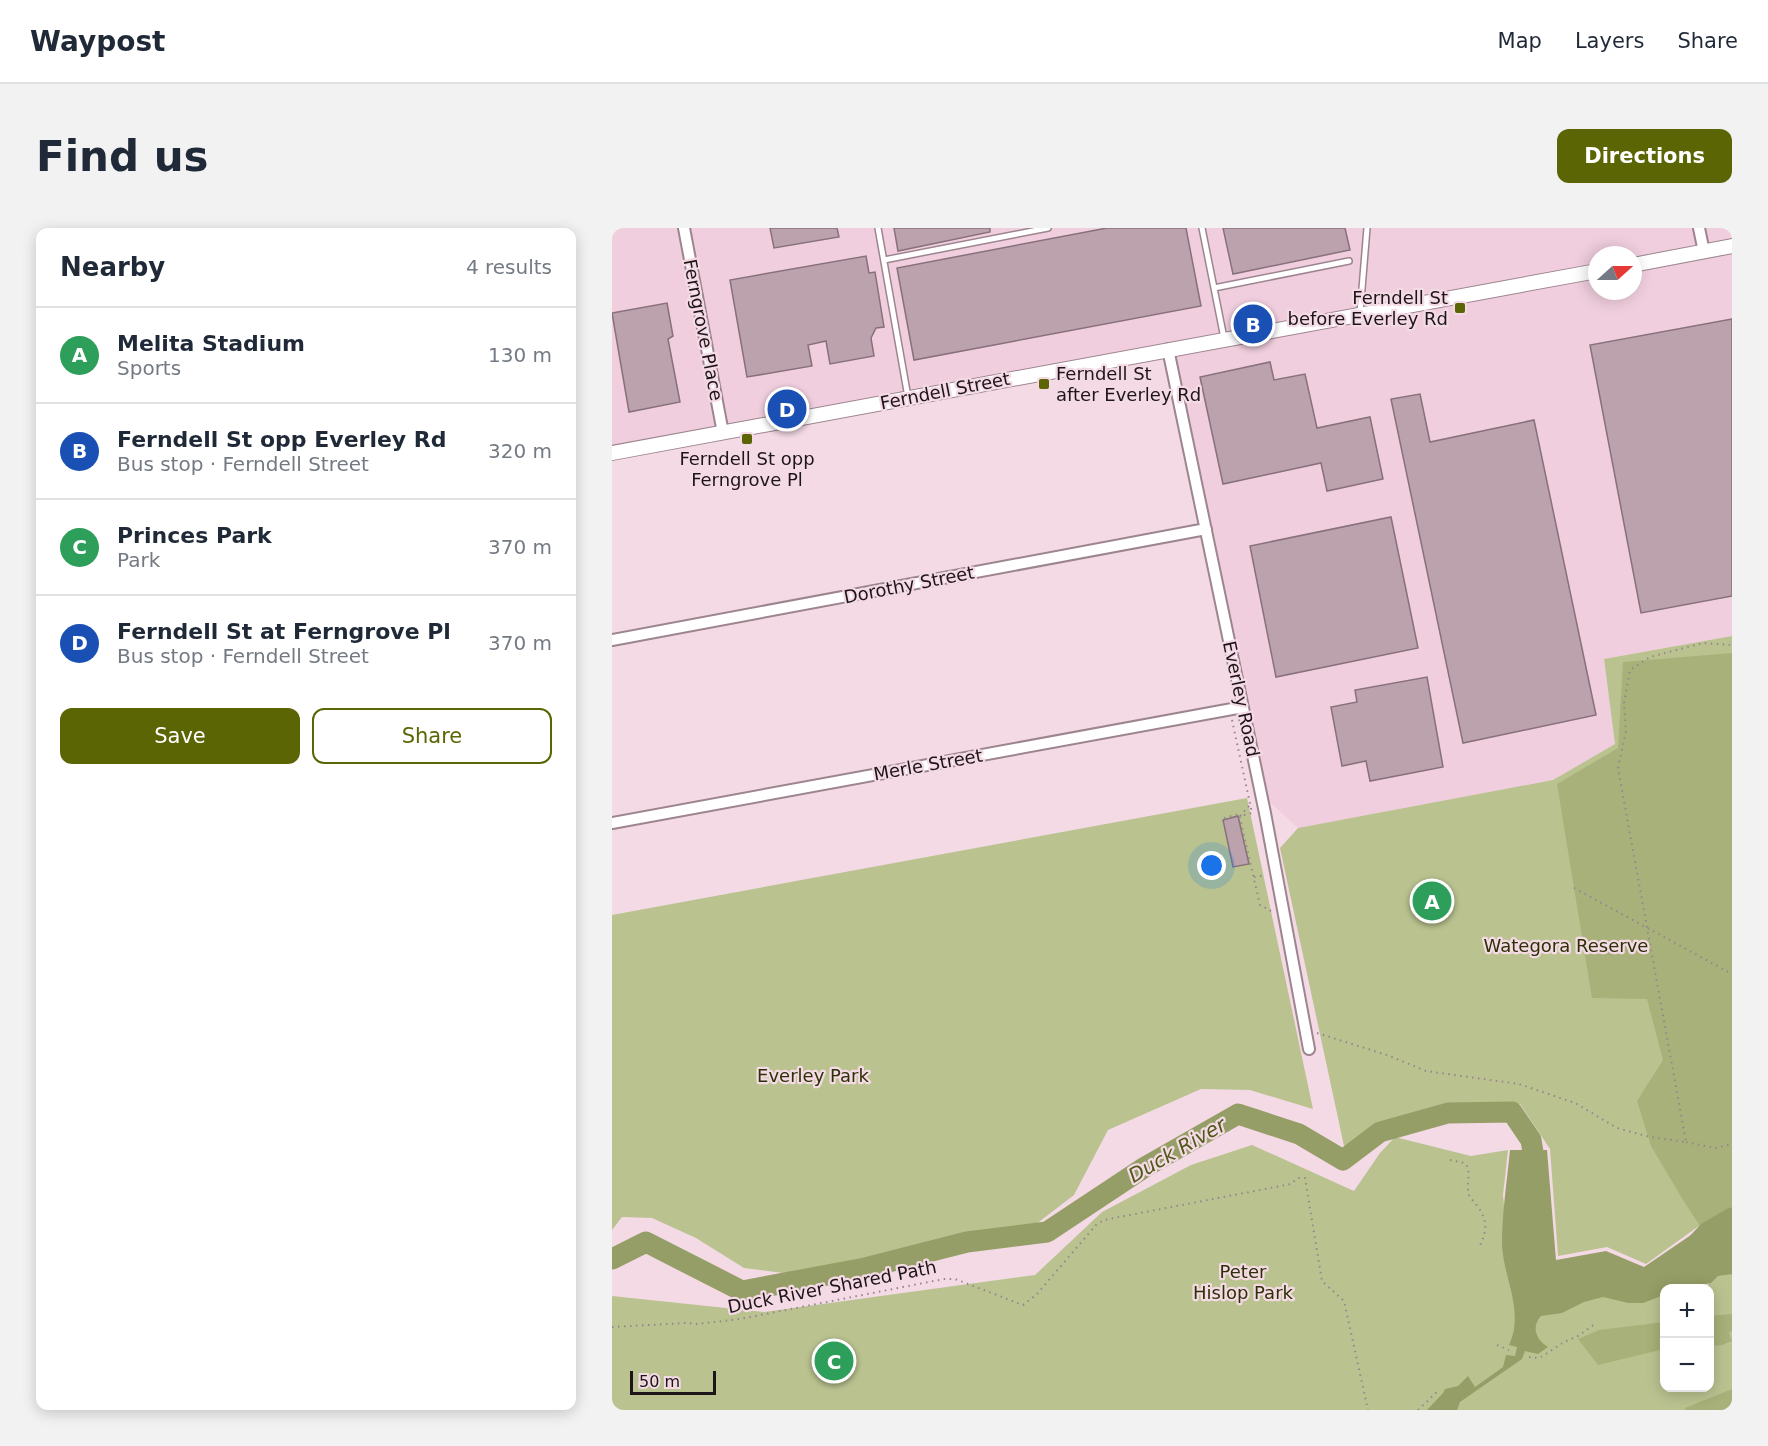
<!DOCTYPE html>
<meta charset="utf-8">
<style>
:root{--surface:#fff;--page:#f2f2f3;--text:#1f2937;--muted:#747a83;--line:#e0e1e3;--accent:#5c6504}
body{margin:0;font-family:"DejaVu Sans",sans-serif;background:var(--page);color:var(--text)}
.controls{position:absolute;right:18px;bottom:18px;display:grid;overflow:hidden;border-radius:12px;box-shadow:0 3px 15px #0003}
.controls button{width:54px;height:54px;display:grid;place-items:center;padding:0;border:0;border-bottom:2px solid var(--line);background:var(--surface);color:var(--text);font:30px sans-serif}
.compass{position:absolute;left:976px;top:18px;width:54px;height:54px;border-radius:50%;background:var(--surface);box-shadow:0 3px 15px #0003;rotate:69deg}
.scale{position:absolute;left:18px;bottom:15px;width:86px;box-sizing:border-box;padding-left:6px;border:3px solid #1e1519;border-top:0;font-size:16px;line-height:21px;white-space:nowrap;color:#1e1519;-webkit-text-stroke:4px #f4dae5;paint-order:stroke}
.you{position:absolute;left:600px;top:638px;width:21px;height:21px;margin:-15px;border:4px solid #fff;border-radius:50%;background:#1a73e8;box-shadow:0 0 0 9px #1a73e833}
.badge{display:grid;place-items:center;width:39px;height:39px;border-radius:50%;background:var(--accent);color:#fff;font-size:20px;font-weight:700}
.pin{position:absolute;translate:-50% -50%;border:3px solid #fff;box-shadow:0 2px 6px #0006}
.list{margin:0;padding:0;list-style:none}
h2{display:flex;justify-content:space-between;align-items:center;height:78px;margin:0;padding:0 24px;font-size:26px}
h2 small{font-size:20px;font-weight:400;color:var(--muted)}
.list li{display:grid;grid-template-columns:39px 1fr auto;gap:18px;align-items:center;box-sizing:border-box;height:96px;padding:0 24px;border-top:2px solid var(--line)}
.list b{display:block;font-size:22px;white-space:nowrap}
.list p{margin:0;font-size:20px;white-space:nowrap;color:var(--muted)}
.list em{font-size:20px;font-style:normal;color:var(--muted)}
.actions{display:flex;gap:12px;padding:18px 24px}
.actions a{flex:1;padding:14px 0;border:2px solid var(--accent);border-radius:12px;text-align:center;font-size:21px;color:var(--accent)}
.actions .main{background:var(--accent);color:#fff}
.map{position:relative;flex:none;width:1120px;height:1182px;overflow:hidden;border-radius:12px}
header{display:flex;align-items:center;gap:36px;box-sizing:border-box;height:84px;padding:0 30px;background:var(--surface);border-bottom:2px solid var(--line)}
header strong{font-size:28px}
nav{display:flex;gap:33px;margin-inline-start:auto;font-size:21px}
.intro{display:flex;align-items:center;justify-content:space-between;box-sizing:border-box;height:144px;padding:0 36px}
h1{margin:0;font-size:42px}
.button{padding:15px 27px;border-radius:12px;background:var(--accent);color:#fff;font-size:21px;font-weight:700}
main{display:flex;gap:36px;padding:0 36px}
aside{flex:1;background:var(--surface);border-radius:12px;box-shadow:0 3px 15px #0003}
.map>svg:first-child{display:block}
.built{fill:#f0cedd;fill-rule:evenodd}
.green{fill:#bac390}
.forest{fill:#a8b179}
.water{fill:#969e67}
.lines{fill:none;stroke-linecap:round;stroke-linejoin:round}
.river{stroke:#969e67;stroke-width:21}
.building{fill:#bba2ad;stroke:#88717b;stroke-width:1.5}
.service-casing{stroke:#9d858f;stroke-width:8}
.minor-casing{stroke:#9d858f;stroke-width:14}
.secondary-casing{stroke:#9d858f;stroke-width:16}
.path{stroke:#97848c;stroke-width:2;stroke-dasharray:1.5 4.5;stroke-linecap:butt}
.service{stroke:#fff;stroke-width:5}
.minor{stroke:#fff;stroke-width:10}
.secondary{stroke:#fff;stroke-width:14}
.poi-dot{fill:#5c6504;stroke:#f4dae5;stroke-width:2}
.labels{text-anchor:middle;stroke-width:4.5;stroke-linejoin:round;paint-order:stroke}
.poi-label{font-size:18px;fill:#1e1519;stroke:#f4dae5;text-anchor:end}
.street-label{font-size:18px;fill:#1e1519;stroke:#f4dae5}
.park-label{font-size:18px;fill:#2c3004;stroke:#f4dae5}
.water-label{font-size:20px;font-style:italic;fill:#51591a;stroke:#f4dae5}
</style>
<header>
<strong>Waypost</strong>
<nav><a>Map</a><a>Layers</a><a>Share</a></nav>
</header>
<div class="intro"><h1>Find us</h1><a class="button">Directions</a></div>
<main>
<aside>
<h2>Nearby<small>4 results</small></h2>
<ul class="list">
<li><span class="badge" style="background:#2e9e5b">A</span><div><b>Melita Stadium</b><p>Sports</p></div><em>130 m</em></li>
<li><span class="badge" style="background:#1a4fb4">B</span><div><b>Ferndell St opp Everley Rd</b><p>Bus stop · Ferndell Street</p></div><em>320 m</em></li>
<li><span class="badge" style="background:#2e9e5b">C</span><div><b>Princes Park</b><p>Park</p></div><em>370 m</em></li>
<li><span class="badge" style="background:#1a4fb4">D</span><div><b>Ferndell St at Ferngrove Pl</b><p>Bus stop · Ferndell Street</p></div><em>370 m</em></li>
</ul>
<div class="actions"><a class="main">Save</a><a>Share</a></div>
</aside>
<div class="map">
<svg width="1120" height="1182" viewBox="0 0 1120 1182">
<rect width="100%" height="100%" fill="#f4dae5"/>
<path class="built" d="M 0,0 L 1120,0 L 1120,408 L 992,431 L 1003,516 L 941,552 L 686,600 L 649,566 L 556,121 L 0,225 ZM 985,27 L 1021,27 L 1021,63 L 985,63 Z"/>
<path class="green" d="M 1120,408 L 1120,978 L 1084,1000 L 1034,1036 L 995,1019 L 946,1028 L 938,921 L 908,876 L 830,876 L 732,918 L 668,620 L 686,600 L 941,552 L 1003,516 L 992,431 Z
M 635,570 L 701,881 L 638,862 L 589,861 L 496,902 L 462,967 L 398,1016 L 334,1015 L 267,1039 L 262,1033 L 218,1051 L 132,1040 L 84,1010 L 40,990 L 10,989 L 0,1002 L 0,687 Z
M 783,909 L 859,928 L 896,922 L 891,967 L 898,1037 L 959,1066 L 1052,1067 L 1052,1160 L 1098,1160 L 1098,1060 L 1081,1060 L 1095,1058 L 1120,1026 L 1120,1182 L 0,1182 L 0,1068 L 152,1084 L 423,1047 L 490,984 L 579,937 L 640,917 L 742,963 L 768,925 Z"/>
<path class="forest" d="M 1120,425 L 1120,1047 L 1071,972 L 1039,918 L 1025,873 L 1051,832 L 1035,771 L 980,770 L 945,556 L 1006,520 L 1011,434 Z
M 1120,1086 L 1120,1103 L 1117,1104 L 1120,1113 L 1110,1117 L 1098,1118 L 1098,1088 Z
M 1052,1094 L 1052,1121 L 986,1137 L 966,1111 L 987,1102 Z
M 1120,1161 L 1120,1182 L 1073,1182 L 1073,1180 Z"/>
<path class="water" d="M 898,922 L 935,922 L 944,1032 L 994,1023 L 1032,1039 L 1079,1007 L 1094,1014 L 1120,997 L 1120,1046 L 1106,1048 L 1099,1055 L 1076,1060 L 1052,1060 L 1052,1067 L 1031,1075 L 1016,1075 L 991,1069 L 972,1074 L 950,1085 L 929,1088 C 919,1099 924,1112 936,1119 L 926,1126 L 913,1123 L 910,1131 L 848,1174 L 845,1182 L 815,1182 L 831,1165 L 833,1161 L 846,1158 L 856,1148 L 863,1159 L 891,1139 L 894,1127 L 903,1128 L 905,1119 L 897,1117 C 913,1083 891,1050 890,1016 C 890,985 895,953 898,922 Z"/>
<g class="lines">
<path class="river" d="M 0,1031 L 34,1014 L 130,1063 L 253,1040 L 355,1014 L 435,1004 L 533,939 L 626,886 L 687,906 L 731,932 L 768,904 L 836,885 L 900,884 L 919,912 L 925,949
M 1069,1033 L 1096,1004 L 1120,990"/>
</g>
<path class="building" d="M 158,0 L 225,0 L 227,9 L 162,20 Z
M 282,0 L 378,0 L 378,4 L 286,23 Z
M 495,0 L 574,0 L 589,78 L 302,132 L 285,40 Z
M 611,0 L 733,0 L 738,22 L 621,46 Z
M 254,28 L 257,45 L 263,44 L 272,99 L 264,100 L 259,110 L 262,128 L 218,136 L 214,113 L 196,117 L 200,138 L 135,149 L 118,52 Z
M 55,75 L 61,108 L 56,111 L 68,174 L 17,184 L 0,85 Z
M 1120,91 L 1120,368 L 1029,385 L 978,117 Z
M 658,134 L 662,152 L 693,146 L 705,200 L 758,189 L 771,251 L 715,263 L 709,235 L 611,256 L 588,149 Z
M 808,166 L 818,214 L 922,192 L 984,487 L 851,515 L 779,171 Z
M 779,289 L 806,420 L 664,449 L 638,318 Z
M 815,449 L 831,539 L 758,553 L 754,533 L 730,538 L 719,479 L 745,474 L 743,462 Z
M 626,588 L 637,636 L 621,639 L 611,592 Z"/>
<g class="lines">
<g class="service-casing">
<path id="service" d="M 266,0 L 296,169
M 590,0 L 612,110
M 272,32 L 436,0
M 602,60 L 737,33
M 748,85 L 755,0"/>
</g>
<g class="minor-casing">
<path id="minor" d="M 72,0 L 111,205
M 1087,0 L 1092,24
M 556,121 L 653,585 L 697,821
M 0,412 L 594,301
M 0,595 L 631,479"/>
</g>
<g class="secondary-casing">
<path id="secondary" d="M 1021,37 L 1120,18
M 0,225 L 985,43"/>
</g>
<path class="path" d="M 620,492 L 640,585 L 628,588
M 628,588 L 638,577
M 612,590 L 627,586 L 648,677 L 659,683
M 642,649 L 653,647
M 962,660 L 1120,746
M 705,805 L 775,827 L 814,843 L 907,856 L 963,875 L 1005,900 L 1038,909 L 1074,914 L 1006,540 L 1014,503 L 1012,475 L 1018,442 L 1038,429 L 1091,415 L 1120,417
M 1074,914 L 1103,920 L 1120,916
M 838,932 L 853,935 C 861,945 853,956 857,967 C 859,971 863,975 866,979 C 876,993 875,1004 867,1019
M 0,1099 L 74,1095 L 85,1096 L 128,1091 L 332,1051 L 343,1051 L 411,1077 L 425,1066 L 484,997 L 492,992 L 679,956 L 686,950 L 693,950 L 710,1053 L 732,1073 L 756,1182
M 885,1117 L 897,1122
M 917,1129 L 926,1130 L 931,1128 L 952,1114 L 966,1108 L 983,1096
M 806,1182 L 827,1162"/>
<use href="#service" class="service"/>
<use href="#minor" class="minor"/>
<use href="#secondary" class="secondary"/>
</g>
<g class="poi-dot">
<rect x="842" y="74" width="12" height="12" rx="3"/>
<rect x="426" y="150" width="12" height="12" rx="3"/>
<rect x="129" y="205" width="12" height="12" rx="3"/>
</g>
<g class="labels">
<g class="poi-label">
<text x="836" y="76">Ferndell St<tspan x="836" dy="21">before Everley Rd</tspan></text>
<text x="444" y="152" text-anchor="start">Ferndell St<tspan x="444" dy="21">after Everley Rd</tspan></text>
<text x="135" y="237" text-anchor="middle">Ferndell St opp<tspan x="135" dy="21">Ferngrove Pl</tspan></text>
</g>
<g class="street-label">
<text transform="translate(91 102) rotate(79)" y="6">Ferngrove Place</text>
<text transform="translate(333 163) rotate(-11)" y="6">Ferndell Street</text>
<text transform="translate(297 357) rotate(-11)" y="6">Dorothy Street</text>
<text transform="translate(629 471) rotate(78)" y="6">Everley Road</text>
<text transform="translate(316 537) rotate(-10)" y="6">Merle Street</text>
<text transform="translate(220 1059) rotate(-11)" y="6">Duck River Shared Path</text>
</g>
<g class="park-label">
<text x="954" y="724">Wategora Reserve</text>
<text x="201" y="854">Everley Park</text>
<text x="631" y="1050">Peter<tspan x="631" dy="21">Hislop Park</tspan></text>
</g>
<g class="water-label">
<text transform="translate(565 922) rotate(-30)" y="7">Duck River</text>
</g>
</g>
</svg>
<div class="controls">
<button>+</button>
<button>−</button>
</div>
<svg class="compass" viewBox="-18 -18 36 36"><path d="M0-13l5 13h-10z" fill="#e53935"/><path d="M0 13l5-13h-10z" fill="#747a83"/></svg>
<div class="scale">50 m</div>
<div class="you"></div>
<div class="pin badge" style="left:820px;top:673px;background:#2e9e5b">A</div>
<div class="pin badge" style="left:641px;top:96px;background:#1a4fb4">B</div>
<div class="pin badge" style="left:222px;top:1133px;background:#2e9e5b">C</div>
<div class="pin badge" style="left:175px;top:181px;background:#1a4fb4">D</div>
</div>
</main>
